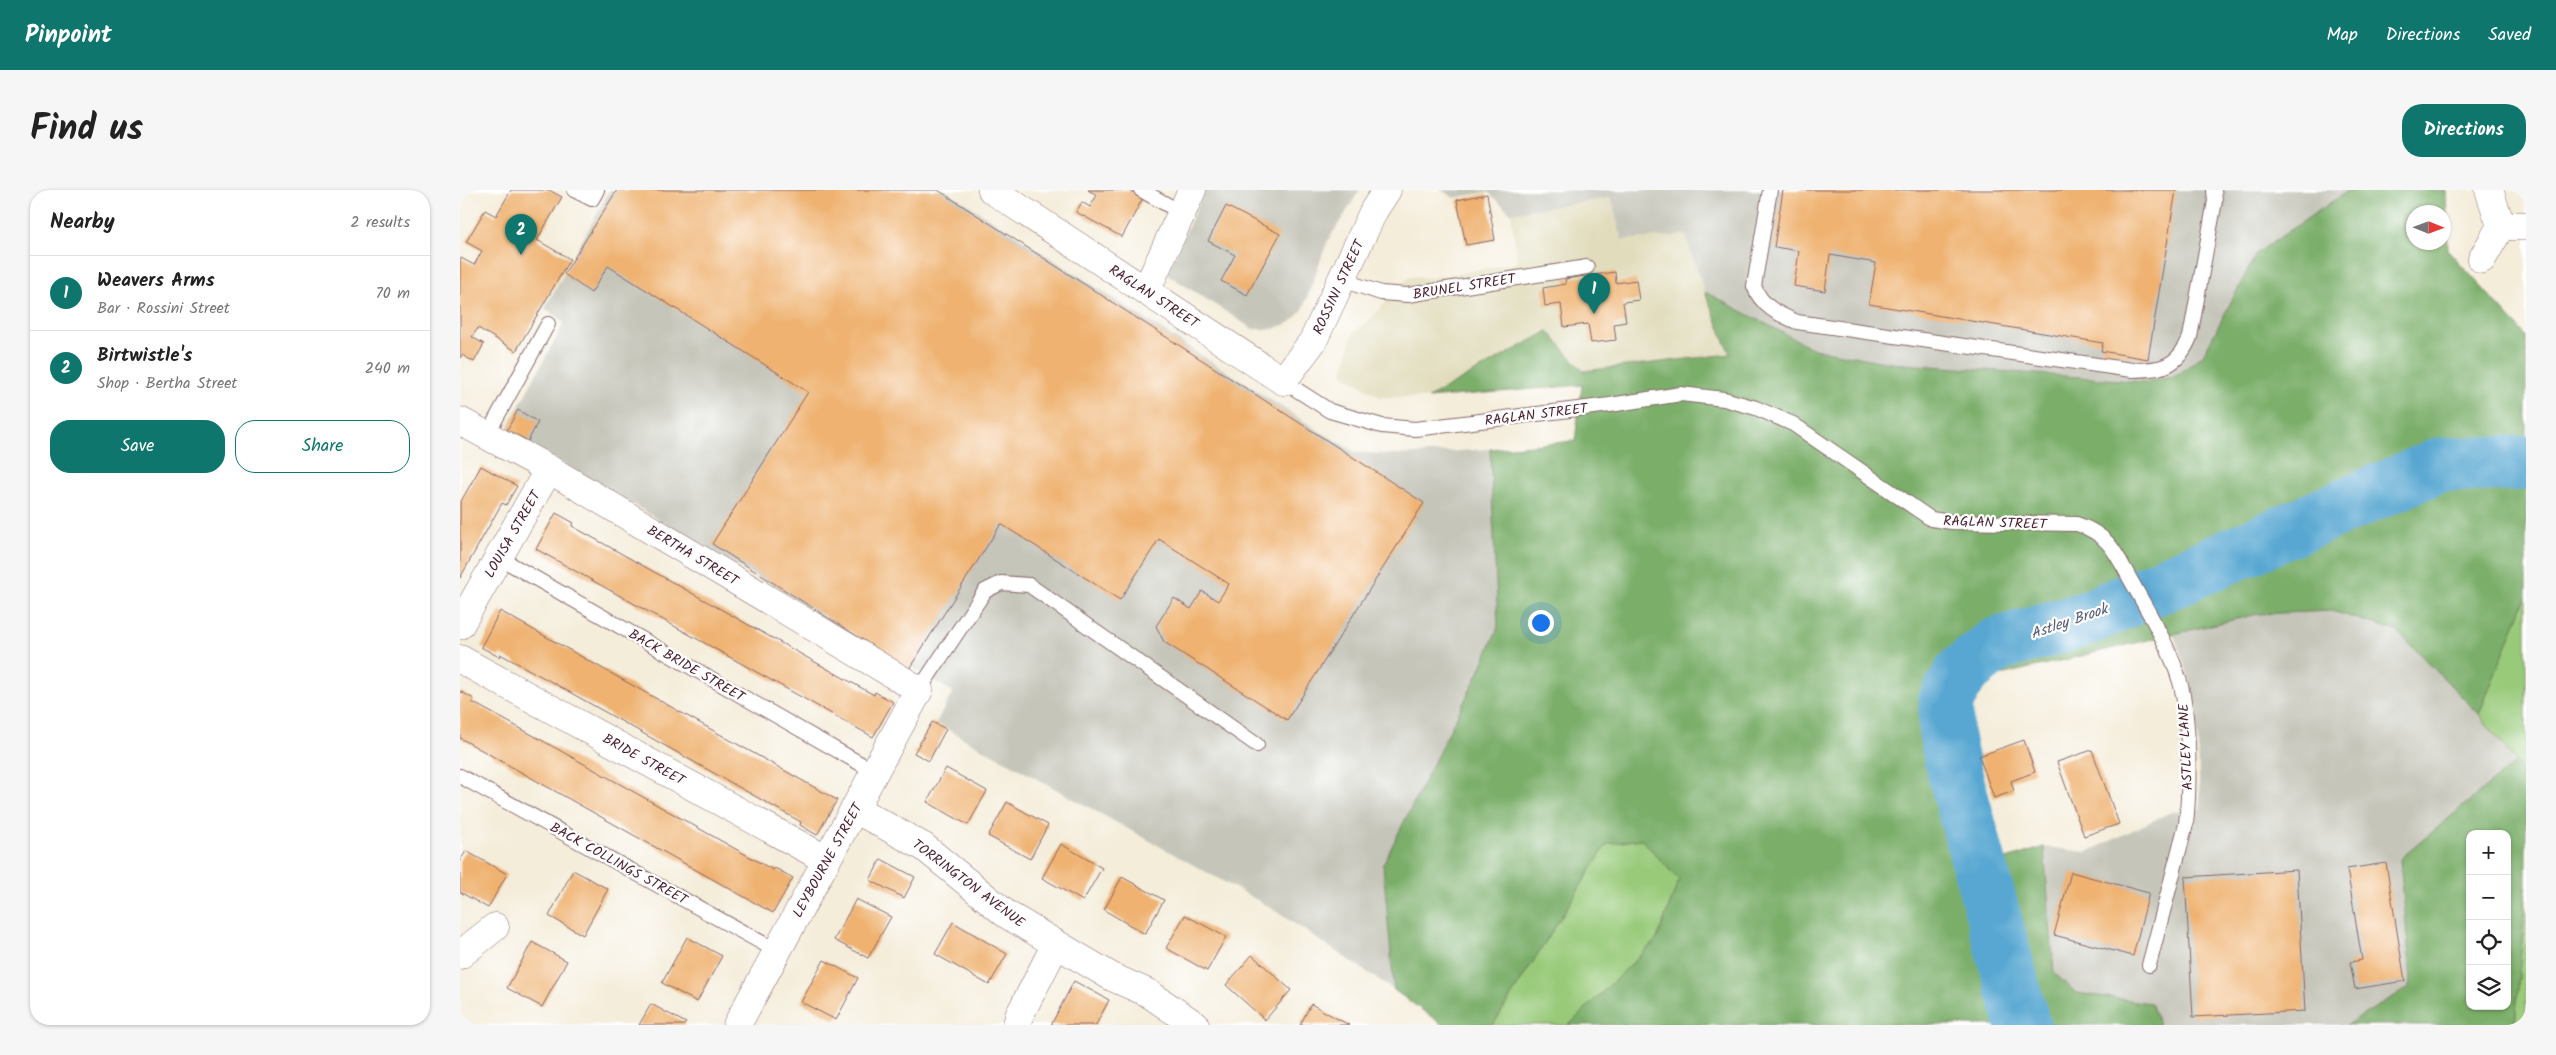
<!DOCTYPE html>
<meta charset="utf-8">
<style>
:root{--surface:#fff;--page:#f6f6f6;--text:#222;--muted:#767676;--line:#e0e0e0;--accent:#0f766e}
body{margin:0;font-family:Kalam,sans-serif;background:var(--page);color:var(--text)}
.controls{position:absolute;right:15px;bottom:15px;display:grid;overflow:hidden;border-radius:10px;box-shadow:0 1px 4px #0004}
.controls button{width:45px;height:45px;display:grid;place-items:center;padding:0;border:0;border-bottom:1px solid var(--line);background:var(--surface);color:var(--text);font:25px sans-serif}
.compass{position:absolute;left:1946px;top:15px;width:45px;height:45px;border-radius:50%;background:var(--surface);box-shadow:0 1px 4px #0004;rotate:91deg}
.you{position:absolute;left:1080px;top:432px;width:18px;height:18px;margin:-12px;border:4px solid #fff;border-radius:50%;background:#1a73e8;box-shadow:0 0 0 8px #1a73e833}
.badge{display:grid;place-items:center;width:32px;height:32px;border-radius:50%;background:var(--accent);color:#fff;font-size:16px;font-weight:700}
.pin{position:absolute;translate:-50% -41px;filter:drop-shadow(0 1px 2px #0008)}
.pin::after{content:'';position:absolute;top:26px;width:18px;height:15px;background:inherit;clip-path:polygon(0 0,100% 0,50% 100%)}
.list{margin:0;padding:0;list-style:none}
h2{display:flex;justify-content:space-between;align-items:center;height:65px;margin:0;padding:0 20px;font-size:21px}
h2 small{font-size:16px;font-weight:400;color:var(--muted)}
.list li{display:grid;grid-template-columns:32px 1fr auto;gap:15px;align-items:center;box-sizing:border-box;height:75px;padding:0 20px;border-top:1px solid var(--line)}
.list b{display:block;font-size:19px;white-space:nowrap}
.list p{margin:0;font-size:16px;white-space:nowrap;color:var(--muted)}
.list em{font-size:16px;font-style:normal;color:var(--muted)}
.actions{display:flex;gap:10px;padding:15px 20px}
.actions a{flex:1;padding:11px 0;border:1px solid var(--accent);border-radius:20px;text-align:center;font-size:18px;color:var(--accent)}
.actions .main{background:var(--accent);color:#fff}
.icon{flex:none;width:28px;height:28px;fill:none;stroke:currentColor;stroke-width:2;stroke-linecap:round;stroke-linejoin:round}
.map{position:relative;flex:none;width:2066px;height:835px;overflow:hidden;border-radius:20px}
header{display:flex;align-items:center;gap:30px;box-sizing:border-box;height:70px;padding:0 25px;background:var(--accent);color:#fff}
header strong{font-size:24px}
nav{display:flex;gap:28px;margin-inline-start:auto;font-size:18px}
.intro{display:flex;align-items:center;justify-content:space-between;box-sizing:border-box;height:120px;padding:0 30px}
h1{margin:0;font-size:35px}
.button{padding:12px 22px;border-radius:20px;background:var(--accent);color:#fff;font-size:18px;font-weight:700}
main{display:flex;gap:30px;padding:0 30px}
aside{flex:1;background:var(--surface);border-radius:20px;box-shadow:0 1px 4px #0004}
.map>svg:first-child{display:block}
.built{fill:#e1dcbb}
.industrial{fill:#c5c5b9}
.green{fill:#98ca79;stroke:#717452}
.forest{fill:#7aae69;stroke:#62664a;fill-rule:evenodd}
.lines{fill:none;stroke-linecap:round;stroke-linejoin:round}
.river{stroke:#59a7d2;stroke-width:55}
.building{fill:#efb271}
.lane-casing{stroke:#866768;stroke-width:16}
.street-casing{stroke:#866768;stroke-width:29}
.lane{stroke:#fff;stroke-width:14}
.street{stroke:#fff;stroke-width:28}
.labels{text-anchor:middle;stroke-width:4.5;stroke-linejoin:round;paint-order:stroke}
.street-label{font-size:14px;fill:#4a1f2b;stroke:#fff}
.water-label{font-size:15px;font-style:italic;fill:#515c76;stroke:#fff}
</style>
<header>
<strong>Pinpoint</strong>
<nav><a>Map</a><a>Directions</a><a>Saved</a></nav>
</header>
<div class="intro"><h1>Find us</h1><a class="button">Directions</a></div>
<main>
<aside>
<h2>Nearby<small>2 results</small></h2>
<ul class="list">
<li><span class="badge">1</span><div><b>Weavers Arms</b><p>Bar · Rossini Street</p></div><em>70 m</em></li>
<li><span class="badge">2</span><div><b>Birtwistle's</b><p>Shop · Bertha Street</p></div><em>240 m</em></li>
</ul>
<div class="actions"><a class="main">Save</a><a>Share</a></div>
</aside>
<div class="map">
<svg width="2066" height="835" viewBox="0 0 2066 835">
<rect width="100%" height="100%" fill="#fff"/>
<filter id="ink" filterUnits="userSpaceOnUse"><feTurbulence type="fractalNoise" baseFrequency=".02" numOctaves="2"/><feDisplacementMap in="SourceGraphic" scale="10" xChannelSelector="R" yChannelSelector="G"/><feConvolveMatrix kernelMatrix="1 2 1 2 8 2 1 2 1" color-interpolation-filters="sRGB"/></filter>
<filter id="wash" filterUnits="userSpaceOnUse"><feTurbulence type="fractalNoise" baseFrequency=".0096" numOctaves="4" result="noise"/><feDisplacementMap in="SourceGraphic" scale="20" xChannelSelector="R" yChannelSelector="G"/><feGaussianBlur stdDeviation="1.12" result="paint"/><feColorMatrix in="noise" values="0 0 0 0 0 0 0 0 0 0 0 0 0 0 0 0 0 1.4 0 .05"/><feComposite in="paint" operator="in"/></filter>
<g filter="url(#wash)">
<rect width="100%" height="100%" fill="#f4edda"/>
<path class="built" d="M 1151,8 L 1162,50 L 1225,45 L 1270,164 L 1123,181 L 1088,141 L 968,208 L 920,207 L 883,184 L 893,142 L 910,130 L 950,86 L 972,88 L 1058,73 L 1051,23 Z"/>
<path class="industrial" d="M 150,0 L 485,0 L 859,241 L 895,262 L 938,265 L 1030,259 L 1038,437 L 1019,482 L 923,674 L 934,800 L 808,716 L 476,533 L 493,502 L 46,240 L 104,133 L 85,118 Z
M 745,0 L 900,0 L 867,52 L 843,119 L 831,132 L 813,139 L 793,139 L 707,84 Z
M 981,0 L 1889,0 L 1797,63 L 1743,165 L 1716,186 L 1685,192 L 1431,173 L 1354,159 L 1245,102 L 1225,45 L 1162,50 L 1151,8 L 1051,23 L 1028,2 L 994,8 Z
M 1872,421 L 1937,441 L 2019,524 L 2056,572 L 1940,669 L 1951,788 L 1948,798 L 1886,835 L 1699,835 L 1691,813 L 1616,803 L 1594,783 L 1584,657 L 1627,662 L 1711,622 L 1740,620 L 1738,549 L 1732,497 L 1713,442 L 1798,424 Z"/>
<path class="green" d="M 2066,407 L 2066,585 L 2019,524 Z
M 1181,649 L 1219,690 L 1197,749 L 1109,835 L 1033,835 L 1147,654 Z
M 2066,696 L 2066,835 L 2055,835 Z"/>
<path class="forest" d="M 1889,0 L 1986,0 L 1988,60 L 2066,146 L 2066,407 L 2019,524 L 1937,441 L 1872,421 L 1798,424 L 1507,493 L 1494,525 L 1531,674 L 1584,657 L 1594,783 L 1616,803 L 1691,813 L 1699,835 L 1109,835 L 1197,749 L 1219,690 L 1181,649 L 1147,654 L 1033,835 L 983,835 L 934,800 L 923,674 L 1019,482 L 1038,437 L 1030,259 L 1115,251 L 1122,195 L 968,208 L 1088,141 L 1123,181 L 1270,164 L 1245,102 L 1354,159 L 1431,173 L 1685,192 L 1716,186 L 1743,165 L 1797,63 ZM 1954,22 L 1984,22 L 1984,52 L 1954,52 Z
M 2056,572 L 2066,585 L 2066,696 L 2055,835 L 1886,835 L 1948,798 L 1951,788 L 1940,669 ZM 2010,644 L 2047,644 L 2047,816 L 2010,816 Z"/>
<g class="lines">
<path class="river" d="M 1563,835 L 1493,577 L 1486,542 L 1486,510 L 1502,482 L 1536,455 L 1627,428 L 1979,275 L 2066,273"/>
</g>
<g id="blocks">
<path class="building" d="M 51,0 L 89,0 L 102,7 L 77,50 L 110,69 L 56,161 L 18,138 L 12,147 L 24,154 L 14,172 L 2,165 L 0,168 L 0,70 L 1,68 L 14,75 L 22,61 L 6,52 L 25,20 L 36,26 Z
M 157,0 L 478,0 L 964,313 L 827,530 L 704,452 L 696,436 L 714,408 L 731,419 L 742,401 L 758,411 L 769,394 L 699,349 L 660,410 L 541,334 L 449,479 L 252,354 L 348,202 L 148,76 L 131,103 L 104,84 Z
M 628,0 L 669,0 L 683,8 L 662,47 L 616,22 L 622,12 L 630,17 L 637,5 Z
M 1323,0 L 1716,0 L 1688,169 L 1641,161 L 1643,153 L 1409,114 L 1416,73 L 1370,65 L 1365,101 L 1334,96 L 1339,61 L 1314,57 Z
M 1027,4 L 1035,50 L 1006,55 L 997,10 Z
M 766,16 L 820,44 L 787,105 L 761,91 L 775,65 L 748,51 Z
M 1155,82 L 1156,93 L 1176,90 L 1179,110 L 1163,112 L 1166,132 L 1154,134 L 1156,150 L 1131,153 L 1128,134 L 1104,137 L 1101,114 L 1085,116 L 1083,98 L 1106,94 L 1105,89 Z
M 58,220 L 78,232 L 68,251 L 47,240 Z
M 21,276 L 57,296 L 46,315 L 42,313 L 0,388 L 0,313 Z
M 96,323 L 114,333 L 112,336 L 414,505 L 415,502 L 433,512 L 413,547 L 76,359 Z
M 40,421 L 377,610 L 357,645 L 340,635 L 341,632 L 88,490 L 40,464 L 39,467 L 21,457 Z
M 0,501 L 14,509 L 12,512 L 76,547 L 313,680 L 315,678 L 333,688 L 313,723 L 0,548 Z
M 472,532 L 486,539 L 469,571 L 454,563 Z
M 1564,550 L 1575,582 L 1551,591 L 1554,601 L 1534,608 L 1519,566 Z
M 1632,560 L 1659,634 L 1624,646 L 1597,572 Z
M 486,578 L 527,601 L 508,635 L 467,612 Z
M 547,612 L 588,635 L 570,669 L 528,646 Z
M 601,654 L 642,678 L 623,711 L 582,688 Z
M 6,661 L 47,684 L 28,718 L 0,702 L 0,671 Z
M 421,669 L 455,687 L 444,708 L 410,690 Z
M 1926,673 L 1945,791 L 1895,799 L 1890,772 L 1902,770 L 1887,679 Z
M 113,680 L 148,699 L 123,745 L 89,726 Z
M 1837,680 L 1845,821 L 1733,827 L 1725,687 Z
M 1611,682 L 1689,703 L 1673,766 L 1594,745 Z
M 662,687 L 704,710 L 685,744 L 644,720 Z
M 396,709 L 431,727 L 408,768 L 374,750 Z
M 725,725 L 766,747 L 747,781 L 706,758 Z
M 493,732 L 547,764 L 529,795 L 475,764 Z
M 227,747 L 262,766 L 237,812 L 202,793 Z
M 72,752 L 107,771 L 82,817 L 47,798 Z
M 792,765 L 831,800 L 805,830 L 766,795 Z
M 364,770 L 398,788 L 376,830 L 341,812 Z
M 614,791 L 649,810 L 637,833 L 636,835 L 591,835 Z
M 191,814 L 226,833 L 224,835 L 179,835 Z
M 851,814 L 876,828 L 889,835 L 840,835 Z"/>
</g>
</g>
<g filter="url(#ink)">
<use href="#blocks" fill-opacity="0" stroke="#866768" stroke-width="1"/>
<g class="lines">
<g class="lane-casing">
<path id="lane" d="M 114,0 L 132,9 L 137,0
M 681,0 L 722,23
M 1310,0 L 1294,96 C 1301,116 1318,124 1337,132 L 1672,180 C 1702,180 1718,177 1730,147 L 1755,11 L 1754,0
M 882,90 L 921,103 L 948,105 L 1127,77
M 823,191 L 870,221 L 922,236 L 955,239 L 1150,215 L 1221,204 L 1264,209 L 1296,218 L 1333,234 L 1471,329 L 1492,332 L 1617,334 C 1652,346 1656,365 1674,396 C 1691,427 1710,458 1720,492 C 1730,528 1730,597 1726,634 L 1689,775
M 27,245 L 88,134
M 38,367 L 415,582
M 459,500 L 525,401 L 541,393 L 569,395 L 797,555
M 0,586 L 317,761"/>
</g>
<g class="street-casing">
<path id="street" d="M 532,0 L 823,191 L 853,151 L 914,20 L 927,0
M 2029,0 L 2041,36
M 2022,69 L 2041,36 L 2066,36
M 686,101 L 732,0
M 0,231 L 89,279 L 459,500 L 277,835
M 0,435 L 89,279
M 0,469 L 367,670
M 395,619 L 464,657 L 546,724 L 652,787 L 688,803 L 735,835
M 0,765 L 35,737
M 557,835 L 559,826 L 596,754"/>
</g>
<use href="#lane" class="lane"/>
<use href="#street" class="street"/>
</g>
</g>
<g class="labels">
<g class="street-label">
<text transform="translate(1004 96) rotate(-9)" y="5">BRUNEL STREET</text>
<text transform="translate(878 97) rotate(-65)" y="5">ROSSINI STREET</text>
<text transform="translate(694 106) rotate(33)" y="5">RAGLAN STREET</text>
<text transform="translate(1076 224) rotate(-7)" y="5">RAGLAN STREET</text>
<text transform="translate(1535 332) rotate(2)" y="5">RAGLAN STREET</text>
<text transform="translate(52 344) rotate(-60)" y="5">LOUISA STREET</text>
<text transform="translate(233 365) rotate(31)" y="5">BERTHA STREET</text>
<text transform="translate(227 475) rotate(30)" y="5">BACK BRIDE STREET</text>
<text transform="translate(1725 557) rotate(-93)" y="5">ASTLEY LANE</text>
<text transform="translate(184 569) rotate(29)" y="5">BRIDE STREET</text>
<text transform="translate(367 670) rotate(-61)" y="5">LEYBOURNE STREET</text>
<text transform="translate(159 673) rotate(29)" y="5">BACK COLLINGS STREET</text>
<text transform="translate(509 693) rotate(37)" y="5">TORRINGTON AVENUE</text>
</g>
<g class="water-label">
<text transform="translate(1609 431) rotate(-19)" y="5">Astley Brook</text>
</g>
</g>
</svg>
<div class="controls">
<button>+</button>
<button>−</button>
<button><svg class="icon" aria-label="locate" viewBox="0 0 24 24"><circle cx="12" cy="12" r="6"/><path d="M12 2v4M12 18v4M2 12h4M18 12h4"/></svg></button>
<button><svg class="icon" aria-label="layers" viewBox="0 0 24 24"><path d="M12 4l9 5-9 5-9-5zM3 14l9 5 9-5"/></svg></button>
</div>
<svg class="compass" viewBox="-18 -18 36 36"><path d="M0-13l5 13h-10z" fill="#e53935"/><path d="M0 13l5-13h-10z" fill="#767676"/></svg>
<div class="you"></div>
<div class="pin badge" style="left:1134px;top:124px">1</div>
<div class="pin badge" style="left:61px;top:65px">2</div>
</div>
</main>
